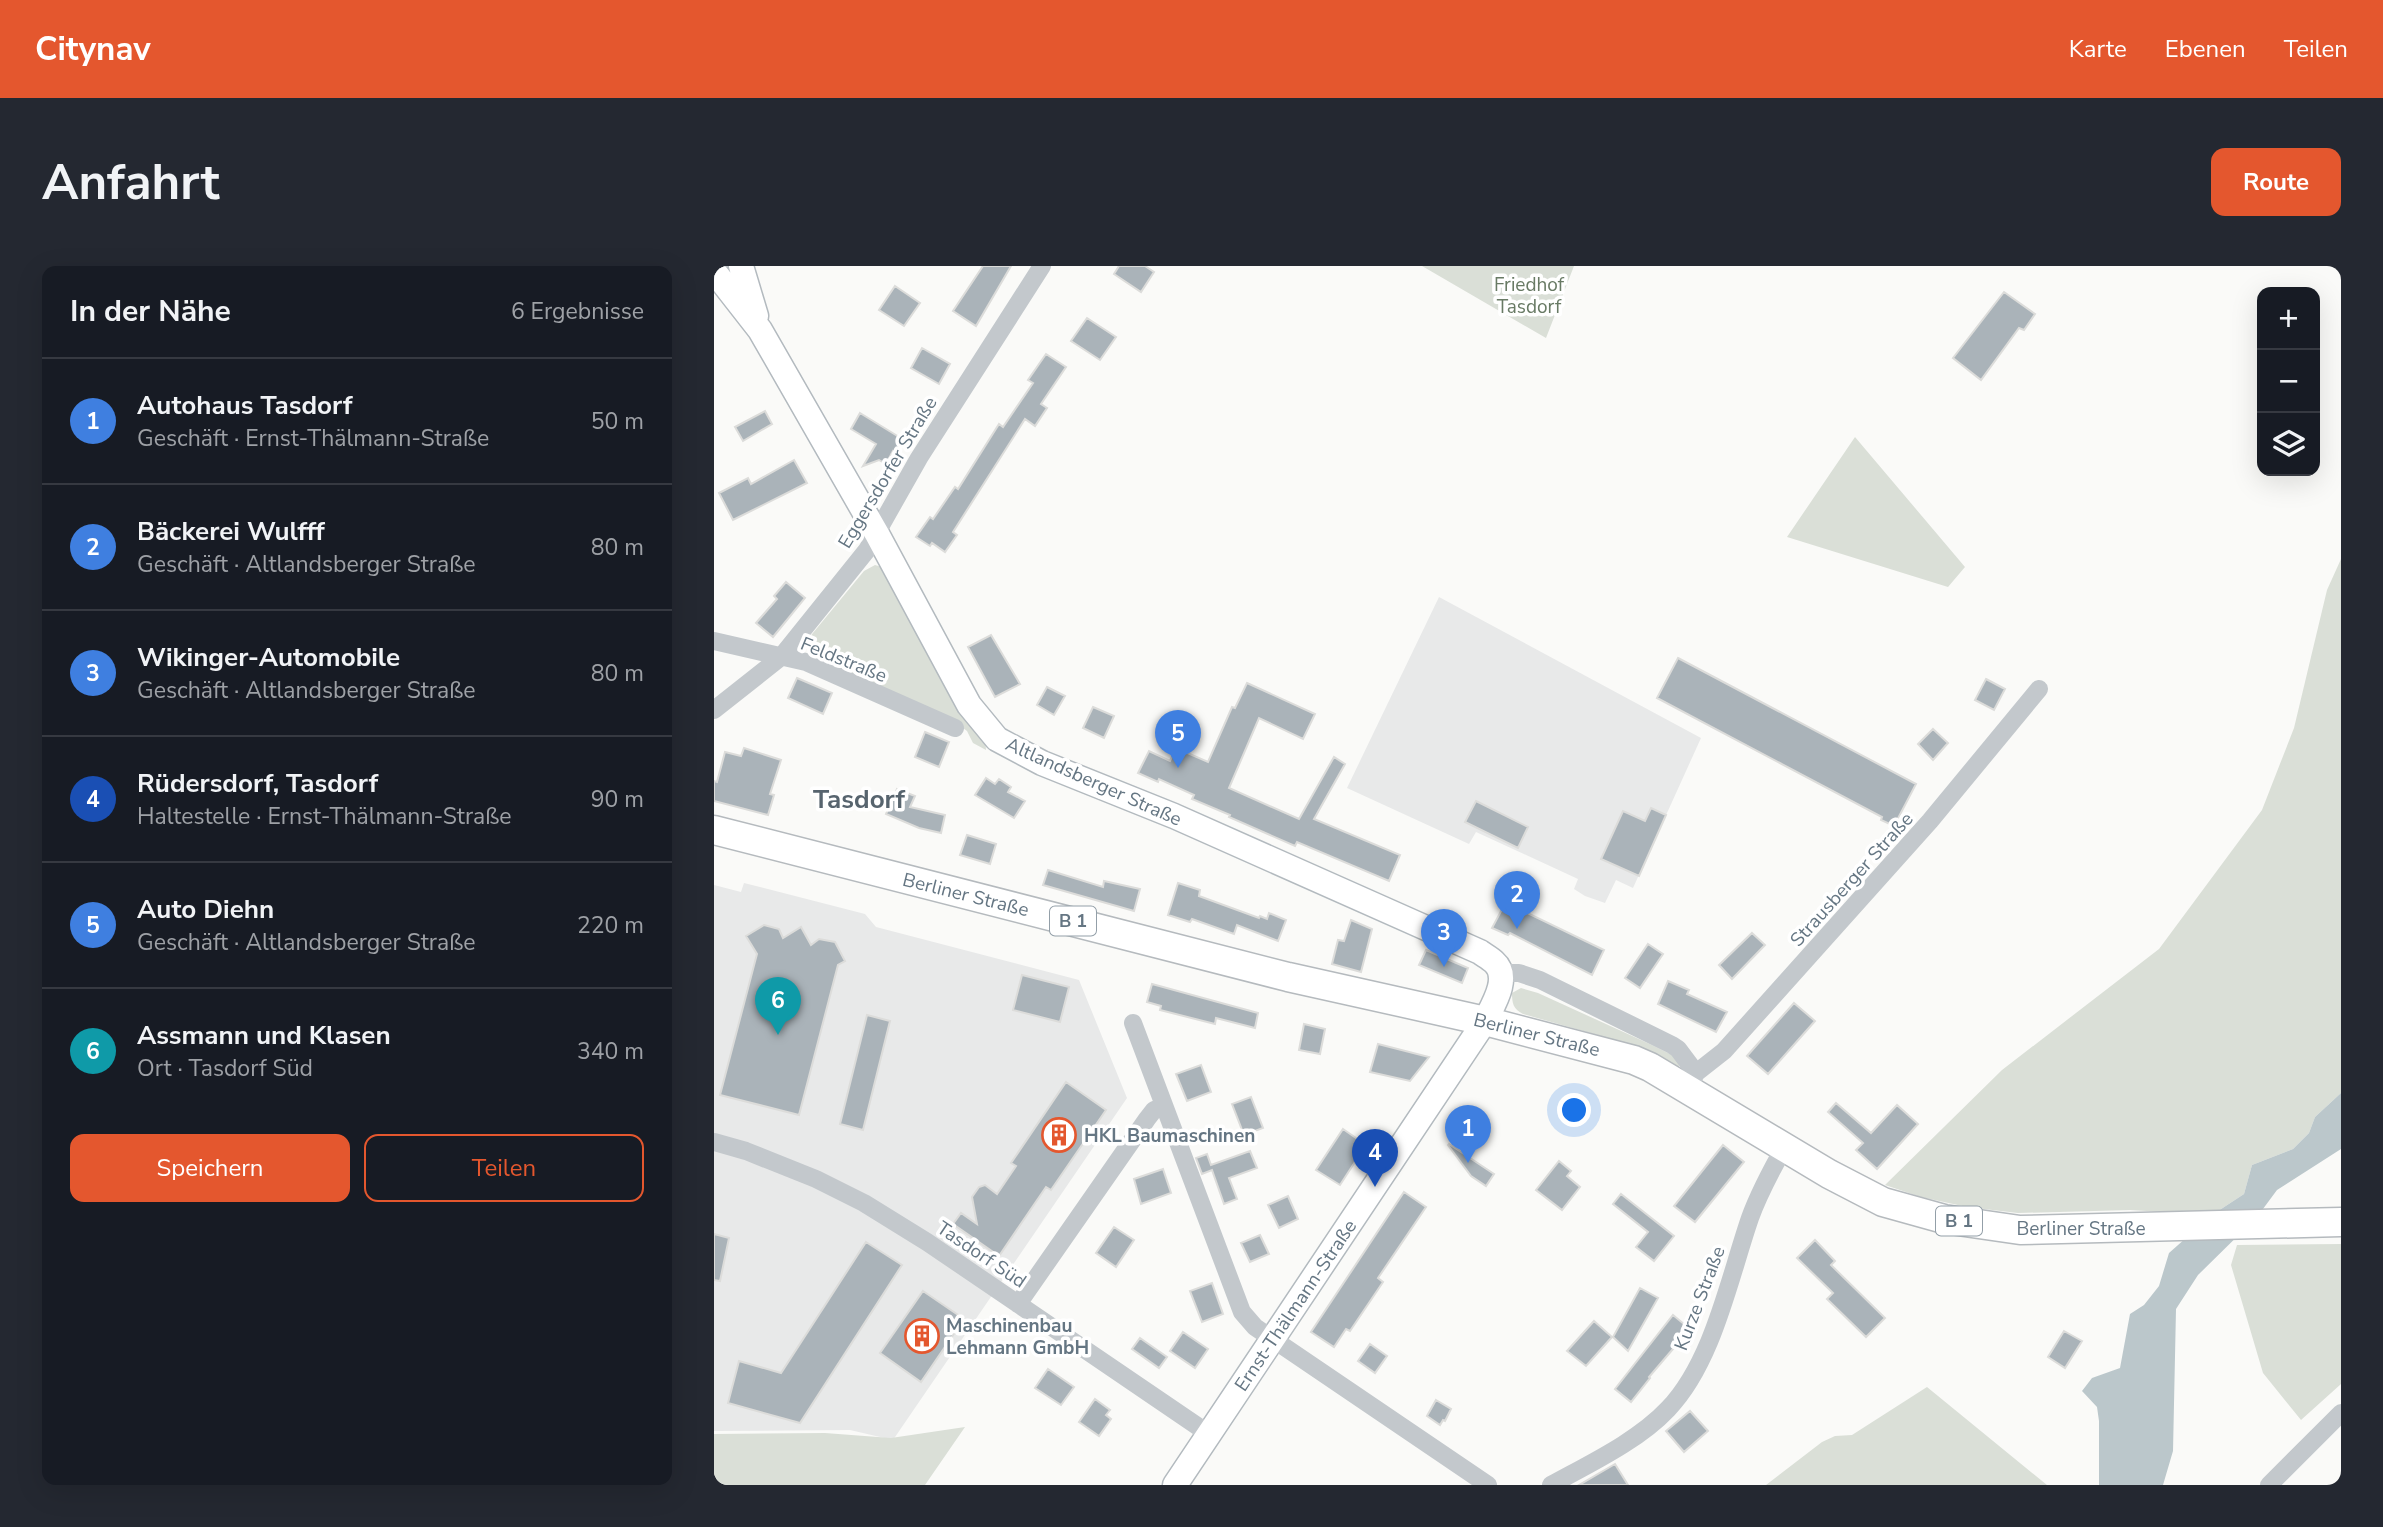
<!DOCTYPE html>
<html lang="de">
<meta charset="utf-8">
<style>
:root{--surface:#171b24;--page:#242831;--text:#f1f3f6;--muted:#9ea1a6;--line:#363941;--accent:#e4572e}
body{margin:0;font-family:"Nunito Sans",sans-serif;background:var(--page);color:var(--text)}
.controls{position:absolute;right:21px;top:21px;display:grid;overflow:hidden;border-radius:14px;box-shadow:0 7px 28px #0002}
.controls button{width:63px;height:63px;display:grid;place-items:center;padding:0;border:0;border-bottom:2px solid var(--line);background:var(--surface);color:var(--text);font:35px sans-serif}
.you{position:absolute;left:861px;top:845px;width:24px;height:24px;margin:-18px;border:5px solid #fff;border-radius:50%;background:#1a73e8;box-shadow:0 0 0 10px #1a73e833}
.badge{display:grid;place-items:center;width:46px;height:46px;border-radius:50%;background:var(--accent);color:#fff;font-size:23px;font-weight:700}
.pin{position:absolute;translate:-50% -58px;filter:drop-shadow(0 2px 4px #0008)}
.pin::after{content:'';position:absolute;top:37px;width:24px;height:21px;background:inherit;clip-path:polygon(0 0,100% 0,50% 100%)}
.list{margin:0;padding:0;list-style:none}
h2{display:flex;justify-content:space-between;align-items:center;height:91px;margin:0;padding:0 28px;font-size:30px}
h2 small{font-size:23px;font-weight:400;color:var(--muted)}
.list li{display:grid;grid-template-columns:46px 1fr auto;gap:21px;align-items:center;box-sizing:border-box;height:126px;padding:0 28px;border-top:2px solid var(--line)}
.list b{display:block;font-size:26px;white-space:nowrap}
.list p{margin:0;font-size:23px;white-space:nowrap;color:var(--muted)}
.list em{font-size:23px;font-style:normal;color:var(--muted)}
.actions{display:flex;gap:14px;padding:21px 28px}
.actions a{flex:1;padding:16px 0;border:2px solid var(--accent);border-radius:14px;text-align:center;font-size:24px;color:var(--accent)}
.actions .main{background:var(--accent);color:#fff}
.icon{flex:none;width:38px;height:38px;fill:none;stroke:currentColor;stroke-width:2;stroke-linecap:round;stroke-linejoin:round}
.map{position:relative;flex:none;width:1627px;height:1219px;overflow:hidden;border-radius:14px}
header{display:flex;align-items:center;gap:42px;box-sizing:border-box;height:98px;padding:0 35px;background:var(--accent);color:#fff}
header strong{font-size:33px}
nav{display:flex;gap:38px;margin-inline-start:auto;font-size:24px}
.intro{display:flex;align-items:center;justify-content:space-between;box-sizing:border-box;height:168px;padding:0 42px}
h1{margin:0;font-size:49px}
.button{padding:18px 32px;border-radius:14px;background:var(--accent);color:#fff;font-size:24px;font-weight:700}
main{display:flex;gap:42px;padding:0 42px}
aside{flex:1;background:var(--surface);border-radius:14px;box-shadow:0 7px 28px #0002}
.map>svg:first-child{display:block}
.built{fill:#e8e9e9}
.green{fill:#dadfd7}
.water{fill:#bbc7cb}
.building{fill:#aab3b9;stroke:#dcdcda;stroke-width:2}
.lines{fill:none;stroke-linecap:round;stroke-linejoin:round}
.secondary-casing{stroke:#b3babf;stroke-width:27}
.primary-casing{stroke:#b5babe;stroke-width:31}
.minor{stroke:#c3c8cc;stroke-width:18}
.secondary{stroke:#fff;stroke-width:24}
.primary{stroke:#fff;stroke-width:28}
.labels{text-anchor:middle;stroke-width:7;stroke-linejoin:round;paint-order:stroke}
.shield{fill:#fff;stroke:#939fa8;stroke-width:2}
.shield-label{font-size:18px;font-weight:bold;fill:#657683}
.park-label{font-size:19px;fill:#687a64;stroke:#fff}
.street-label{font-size:19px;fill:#657683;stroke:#fff}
.poi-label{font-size:19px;font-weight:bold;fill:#657683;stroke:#fff;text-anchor:start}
.district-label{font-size:26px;font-weight:bold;fill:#57646e;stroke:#fff}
</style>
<header>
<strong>Citynav</strong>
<nav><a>Karte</a><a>Ebenen</a><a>Teilen</a></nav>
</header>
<div class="intro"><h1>Anfahrt</h1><a class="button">Route</a></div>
<main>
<aside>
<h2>In der Nähe<small>6 Ergebnisse</small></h2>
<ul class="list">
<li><span class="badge" style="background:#3f7fe0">1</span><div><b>Autohaus Tasdorf</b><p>Geschäft · Ernst-Thälmann-Straße</p></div><em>50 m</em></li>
<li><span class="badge" style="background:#3f7fe0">2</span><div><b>Bäckerei Wulfff</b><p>Geschäft · Altlandsberger Straße</p></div><em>80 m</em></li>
<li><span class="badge" style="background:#3f7fe0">3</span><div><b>Wikinger-Automobile</b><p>Geschäft · Altlandsberger Straße</p></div><em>80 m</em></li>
<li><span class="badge" style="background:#1a4fb4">4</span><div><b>Rüdersdorf, Tasdorf</b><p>Haltestelle · Ernst-Thälmann-Straße</p></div><em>90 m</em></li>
<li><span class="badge" style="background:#3f7fe0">5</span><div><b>Auto Diehn</b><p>Geschäft · Altlandsberger Straße</p></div><em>220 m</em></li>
<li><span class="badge" style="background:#0f9aa8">6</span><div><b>Assmann und Klasen</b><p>Ort · Tasdorf Süd</p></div><em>340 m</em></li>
</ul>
<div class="actions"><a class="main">Speichern</a><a>Teilen</a></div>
</aside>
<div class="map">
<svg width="1627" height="1219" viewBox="0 0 1627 1219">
<rect width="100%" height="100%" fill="#fafaf8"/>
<path class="built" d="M 725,331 L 987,472 L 919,622 L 902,614 L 891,637 L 871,630 L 860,623 L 864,613 L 762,566 L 755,578 L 633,522 Z
M 30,617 L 151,648 L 162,661 L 365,714 L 413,832 L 179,1174 L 136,1164 L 0,1165 L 0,619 L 27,626 Z"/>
<path class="green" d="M 708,0 L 860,0 L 832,72 Z
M 1141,171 L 1251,301 L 1234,321 L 1073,271 Z
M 1627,293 L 1627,827 L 1601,851 L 1595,867 L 1579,883 L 1538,899 L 1530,928 L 1498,949 L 1416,944 L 1304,947 L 1253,941 L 1207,931 L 1171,919 L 1288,804 L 1445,683 L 1548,544 L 1580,462 L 1613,324 Z
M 161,299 L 168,301 L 271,472 L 272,484 L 259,477 L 253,465 L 237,453 L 99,392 C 94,386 92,382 94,373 L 150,305 Z
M 807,722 L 824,727 L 938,779 L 958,789 L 967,798 L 964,801 L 912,777 L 809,748 C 799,743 798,737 798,727 Z
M 1627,978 L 1627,1118 L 1587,1154 L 1549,1107 L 1517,999 L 1523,979 Z
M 1213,1121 L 1333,1219 L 1052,1219 L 1108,1176 L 1121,1170 L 1138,1169 Z
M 251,1161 L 211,1219 L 0,1219 L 0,1168 L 111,1167 L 177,1172 Z"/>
<path class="water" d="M 1627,827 L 1627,883 L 1563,924 L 1543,951 L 1484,1009 L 1462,1043 L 1459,1185 L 1449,1219 L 1385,1219 L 1385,1155 L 1383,1141 L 1368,1125 L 1378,1112 L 1406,1102 L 1416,1048 L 1430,1039 L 1445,1020 L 1455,987 L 1498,949 L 1530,928 L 1538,899 L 1579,883 L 1595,867 L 1601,851 Z"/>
<path class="building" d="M 269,0 L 297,0 L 262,60 L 239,45 Z
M 405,0 L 431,0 L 440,6 L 427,26 L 400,8 Z
M 181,20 L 206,37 L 190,60 L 165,44 Z
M 1290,26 L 1321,48 L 1310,64 L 1305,62 L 1267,114 L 1239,92 Z
M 373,52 L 402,71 L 386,94 L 357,75 Z
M 208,82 L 236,98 L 225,118 L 197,102 Z
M 332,88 L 352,101 L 327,138 L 333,142 L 321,160 L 311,153 L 239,266 L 243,269 L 231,286 L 218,277 L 216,280 L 202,271 L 216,251 L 219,253 L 241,221 L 244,223 L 285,158 L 289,161 L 319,117 L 314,114 Z
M 51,145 L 58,158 L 29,175 L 21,161 Z
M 146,147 L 190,174 L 182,187 L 179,185 L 172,198 L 165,194 L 149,200 L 162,178 L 137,163 Z
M 80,194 L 93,217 L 19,254 L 5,227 L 34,212 L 37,218 Z
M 72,316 L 91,332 L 59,371 L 42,357 L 63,333 L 60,330 Z
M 277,369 L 306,418 L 281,431 L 254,381 Z
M 964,392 L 1202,518 L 1180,560 L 1167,554 L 1168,551 L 943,432 Z
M 83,412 L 118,427 L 109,448 L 74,432 Z
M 1272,413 L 1291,423 L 1280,444 L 1261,434 Z
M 533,417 L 601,448 L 589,473 L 545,452 L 515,522 L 585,553 L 620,491 L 631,498 L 600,553 L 686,589 L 675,615 L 583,576 L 581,580 L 515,551 L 516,549 L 478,533 L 480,529 L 445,513 L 444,516 L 424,507 L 435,485 L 456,495 L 462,482 L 494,496 L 518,441 L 521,442 Z
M 333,421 L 351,430 L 340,449 L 323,439 Z
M 379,441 L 400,450 L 390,472 L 369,462 Z
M 1219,463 L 1234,477 L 1219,494 L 1204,478 Z
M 211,466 L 235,476 L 225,501 L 201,491 Z
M 30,482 L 67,494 L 56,528 L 60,529 L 54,549 L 0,535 L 0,515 L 3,516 L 11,486 L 27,490 Z
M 272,512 L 281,518 L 285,513 L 297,521 L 294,526 L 311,535 L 300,552 L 261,529 Z
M 183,523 L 201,530 L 196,541 L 231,549 L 227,567 L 205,562 L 172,548 Z
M 762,535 L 814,561 L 804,582 L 751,556 Z
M 937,542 L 952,549 L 925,610 L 887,593 L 909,545 L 931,555 Z
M 253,569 L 282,578 L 276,598 L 246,589 Z
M 334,604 L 389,621 L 390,615 L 426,623 L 420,645 L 329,619 Z
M 464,617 L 486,624 L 485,630 L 545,652 L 546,650 L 553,653 L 555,647 L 572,654 L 564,675 L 523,659 L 520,668 L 478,653 L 476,656 L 454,649 Z
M 794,632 L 809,640 L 807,644 L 890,684 L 878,709 L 796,667 L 794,669 L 778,662 Z
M 637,654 L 658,663 L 647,706 L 618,698 L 624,674 L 630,675 Z
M 50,659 L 65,663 L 69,672 L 87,661 L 97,679 L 105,673 L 121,676 L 131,695 L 124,699 L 85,849 L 6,829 L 43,688 L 32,670 Z
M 1038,667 L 1051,679 L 1018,713 L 1005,699 Z
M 934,678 L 949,688 L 926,722 L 911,712 Z
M 712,684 L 754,702 L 748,717 L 705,699 Z
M 308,709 L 355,721 L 346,756 L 299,744 Z
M 954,715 L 975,724 L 973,728 L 1013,746 L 1002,766 L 944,738 Z
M 438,718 L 544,747 L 541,762 L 502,752 L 501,758 L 446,744 L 447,740 L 433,736 Z
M 1080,737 L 1101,755 L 1054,808 L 1033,790 Z
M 153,749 L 176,755 L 149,864 L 126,858 Z
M 590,758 L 611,763 L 606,788 L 585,784 Z
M 664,778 L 715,791 L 696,815 L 656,806 Z
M 487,799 L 497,826 L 473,835 L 462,808 Z
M 352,816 L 392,844 L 337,924 L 332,921 L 285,990 L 239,958 L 247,947 L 263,958 L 258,931 L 265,921 L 271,919 L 283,928 L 302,900 L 297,897 Z
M 537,831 L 549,862 L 530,869 L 518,838 Z
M 1122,837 L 1157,867 L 1183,839 L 1204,858 L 1163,903 L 1142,884 L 1149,877 L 1114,846 Z
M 629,863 L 652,879 L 626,919 L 602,904 Z
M 735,878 L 780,908 L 772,920 L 757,910 L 734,879 Z
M 1009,879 L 1030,896 L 981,956 L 960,940 Z
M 536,885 L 543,902 L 515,912 L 523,933 L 510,938 L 498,904 L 488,908 L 482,892 L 493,888 L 497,899 Z
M 845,895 L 857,905 L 853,910 L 866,921 L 848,944 L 822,924 Z
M 449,903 L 457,927 L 427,938 L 420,913 Z
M 690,926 L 712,941 L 664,1012 L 669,1016 L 636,1065 L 632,1063 L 620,1081 L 597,1066 Z
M 907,928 L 960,970 L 940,995 L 922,981 L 934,966 L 899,938 Z
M 574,930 L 584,953 L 565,962 L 554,939 Z
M 400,961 L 420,974 L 402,1001 L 382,987 Z
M 0,968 L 15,972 L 6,1015 L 0,1014 Z
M 546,969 L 555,988 L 536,996 L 527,977 Z
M 1101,974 L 1121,995 L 1117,999 L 1171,1052 L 1152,1071 L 1113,1033 L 1119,1027 L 1083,992 Z
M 152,976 L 188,999 L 86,1157 L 14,1137 L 25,1095 L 67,1107 Z
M 498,1017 L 509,1048 L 488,1056 L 476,1025 Z
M 926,1022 L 944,1032 L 914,1085 L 899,1071 Z
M 209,1025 L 250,1053 L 207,1116 L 166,1087 Z
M 959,1049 L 976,1063 L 935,1111 L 936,1112 L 917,1136 L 901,1123 Z
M 880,1055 L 898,1071 L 872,1100 L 853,1085 Z
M 1350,1065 L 1368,1075 L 1351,1102 L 1334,1091 Z
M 469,1066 L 494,1083 L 481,1102 L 456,1085 Z
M 426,1072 L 453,1091 L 445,1102 L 418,1083 Z
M 656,1078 L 673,1090 L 661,1107 L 644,1095 Z
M 334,1103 L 360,1121 L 347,1139 L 321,1122 Z
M 381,1133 L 396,1144 L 392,1149 L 397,1153 L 385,1170 L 365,1156 Z
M 722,1134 L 737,1143 L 731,1155 L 729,1154 L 726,1159 L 713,1150 Z
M 976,1145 L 994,1165 L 970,1186 L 952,1165 Z
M 901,1198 L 914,1219 L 865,1219 Z"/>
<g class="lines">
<g class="secondary-casing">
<path id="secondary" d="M 27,0 L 42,50
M 3,9 L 46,64 L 163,268 L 255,439 L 283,473 L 328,497 L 460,550 L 766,686 C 770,689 776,692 780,696 C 797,711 779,739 771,755 L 461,1219"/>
</g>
<g class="primary-casing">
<path id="primary" d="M 0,564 L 574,711 L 771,755 L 920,794 L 936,801 L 1115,908 L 1169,936 L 1230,953 L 1306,964 L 1627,956"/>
</g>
<path class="minor" d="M 0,375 L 92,396 L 241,462
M 0,444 L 67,391 L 153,284 L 205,192 L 328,0
M 787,707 L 805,707 L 826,714 L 958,779 L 964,783 L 982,807
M 419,757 L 528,1046 L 541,1061 L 774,1219
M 974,823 L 982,807 L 1010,785 L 1216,555 L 1325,423
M 0,876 L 32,885 L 102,913 L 150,937 L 213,976 L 495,1168
M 304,1038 L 433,853 L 440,844 L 450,840
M 837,1219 C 875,1198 924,1175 954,1143 C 999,1096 1015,1013 1036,952 C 1045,927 1058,903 1071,880
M 1555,1219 L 1627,1147"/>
<use href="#secondary" class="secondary"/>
<use href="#primary" class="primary"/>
</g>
<defs>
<g id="building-ring" transform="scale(1.75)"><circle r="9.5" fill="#fff" stroke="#e4572e" stroke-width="1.5"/><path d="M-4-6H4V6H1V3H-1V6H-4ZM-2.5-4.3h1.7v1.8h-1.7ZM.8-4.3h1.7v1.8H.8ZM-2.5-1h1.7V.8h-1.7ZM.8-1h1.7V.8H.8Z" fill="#e4572e"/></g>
</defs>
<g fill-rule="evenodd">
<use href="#building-ring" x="345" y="869"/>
<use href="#building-ring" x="208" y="1070"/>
</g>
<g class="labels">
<g class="shield">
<rect x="336" y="640.5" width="46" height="29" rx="5"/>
<rect x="1222" y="940.5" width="46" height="29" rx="5"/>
</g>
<g class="shield-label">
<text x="359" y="661">B 1</text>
<text x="1245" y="961">B 1</text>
</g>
<g class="park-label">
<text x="815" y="25">Friedhof<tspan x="815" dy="22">Tasdorf</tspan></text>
</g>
<g class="street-label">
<text transform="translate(173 206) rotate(-59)" y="7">Eggersdorfer Straße</text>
<text transform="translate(130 393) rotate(22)" y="7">Feldstraße</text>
<text transform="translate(380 515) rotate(24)" y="7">Altlandsberger Straße</text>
<text transform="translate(1137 613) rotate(-48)" y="7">Strausberger Straße</text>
<text transform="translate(252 628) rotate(14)" y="7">Berliner Straße</text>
<text transform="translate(823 768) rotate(14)" y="7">Berliner Straße</text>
<text x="1367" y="969">Berliner Straße</text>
<text transform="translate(268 988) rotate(34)" y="7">Tasdorf Süd</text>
<text transform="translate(985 1032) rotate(-69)" y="7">Kurze Straße</text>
<text transform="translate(581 1039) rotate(-56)" y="7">Ernst-Thälmann-Straße</text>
</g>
<g class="poi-label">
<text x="370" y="876">HKL Baumaschinen</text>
<text x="232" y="1066">Maschinenbau<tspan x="232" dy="22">Lehmann GmbH</tspan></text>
</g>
<g class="district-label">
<text x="145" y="542">Tasdorf</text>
</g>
</g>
</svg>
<div class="controls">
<button>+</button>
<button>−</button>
<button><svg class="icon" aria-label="layers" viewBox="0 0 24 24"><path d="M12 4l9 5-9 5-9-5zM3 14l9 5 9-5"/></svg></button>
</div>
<div class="you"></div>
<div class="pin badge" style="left:754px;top:897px;background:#3f7fe0">1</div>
<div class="pin badge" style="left:803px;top:663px;background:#3f7fe0">2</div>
<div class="pin badge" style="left:730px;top:701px;background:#3f7fe0">3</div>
<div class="pin badge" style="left:661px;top:921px;background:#1a4fb4">4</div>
<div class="pin badge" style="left:464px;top:502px;background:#3f7fe0">5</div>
<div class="pin badge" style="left:64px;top:769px;background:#0f9aa8">6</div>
</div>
</main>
